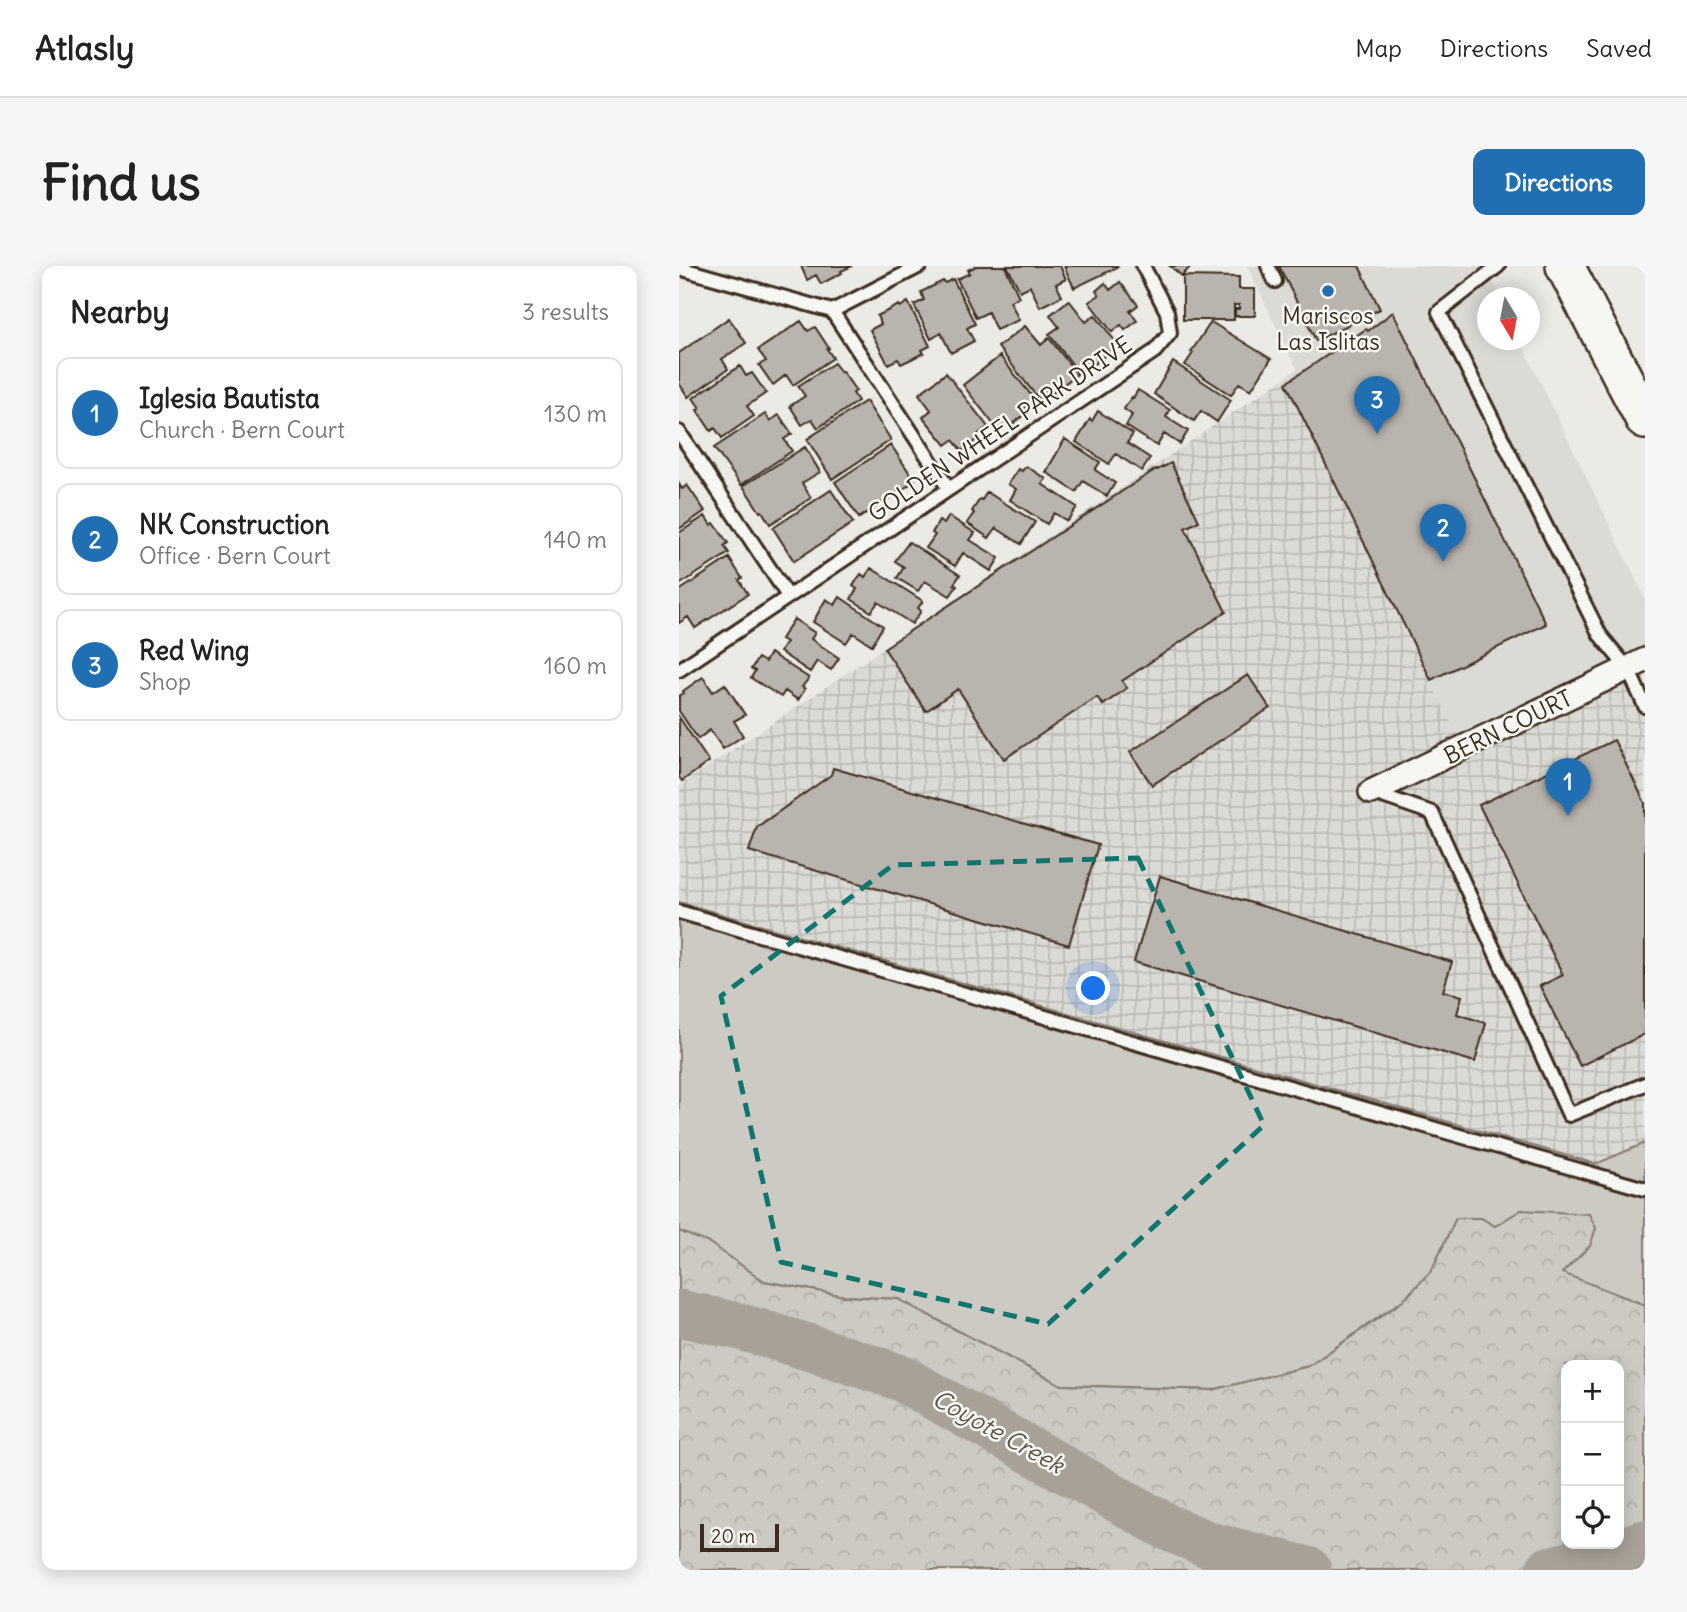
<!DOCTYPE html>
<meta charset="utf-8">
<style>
:root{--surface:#fff;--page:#f6f6f6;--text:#222;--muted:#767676;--line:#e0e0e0;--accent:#1f6fb2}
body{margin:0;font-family:Delius,sans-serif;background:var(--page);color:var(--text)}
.controls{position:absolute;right:21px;bottom:21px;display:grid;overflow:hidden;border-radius:14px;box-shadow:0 4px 18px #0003}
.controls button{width:63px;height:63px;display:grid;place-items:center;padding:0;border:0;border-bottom:2px solid var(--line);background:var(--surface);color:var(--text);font:35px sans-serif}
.compass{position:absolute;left:798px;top:21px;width:63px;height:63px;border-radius:50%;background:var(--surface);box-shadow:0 4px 18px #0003;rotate:170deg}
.scale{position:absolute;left:21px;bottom:18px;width:79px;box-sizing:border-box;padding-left:7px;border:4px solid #3b2a1e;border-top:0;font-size:19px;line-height:24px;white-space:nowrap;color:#3b2a1e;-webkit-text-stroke:5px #f6f6f2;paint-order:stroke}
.you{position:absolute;left:415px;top:723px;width:24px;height:24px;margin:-18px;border:5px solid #fff;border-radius:50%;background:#1a73e8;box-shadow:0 0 0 10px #1a73e833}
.badge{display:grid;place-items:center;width:46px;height:46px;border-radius:50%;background:var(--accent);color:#fff;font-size:23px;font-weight:700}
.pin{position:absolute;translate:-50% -58px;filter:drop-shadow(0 2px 4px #0008)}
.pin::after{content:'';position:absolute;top:37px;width:24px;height:21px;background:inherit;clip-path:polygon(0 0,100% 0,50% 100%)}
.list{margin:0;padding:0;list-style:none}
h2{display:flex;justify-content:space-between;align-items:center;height:91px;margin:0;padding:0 28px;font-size:30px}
h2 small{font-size:23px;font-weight:400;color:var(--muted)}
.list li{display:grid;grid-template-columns:46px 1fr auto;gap:21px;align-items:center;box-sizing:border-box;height:112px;margin:0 14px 14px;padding:0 14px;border:2px solid var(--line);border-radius:14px}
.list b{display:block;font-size:26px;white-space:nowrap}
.list p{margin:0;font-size:23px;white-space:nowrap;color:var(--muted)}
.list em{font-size:23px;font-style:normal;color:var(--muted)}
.icon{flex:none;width:38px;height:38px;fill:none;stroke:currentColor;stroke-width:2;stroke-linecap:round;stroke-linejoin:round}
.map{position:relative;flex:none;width:966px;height:1304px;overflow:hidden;border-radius:14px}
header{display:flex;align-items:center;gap:42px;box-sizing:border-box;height:98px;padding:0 35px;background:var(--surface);border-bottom:2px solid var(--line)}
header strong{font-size:33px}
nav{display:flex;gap:38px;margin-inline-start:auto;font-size:24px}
.intro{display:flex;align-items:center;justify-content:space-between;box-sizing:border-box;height:168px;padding:0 42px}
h1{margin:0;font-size:49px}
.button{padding:18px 32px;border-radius:14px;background:var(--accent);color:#fff;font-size:24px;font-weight:700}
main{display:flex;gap:42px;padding:0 42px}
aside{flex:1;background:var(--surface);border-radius:14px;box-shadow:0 4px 18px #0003}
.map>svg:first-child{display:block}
.built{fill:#dcdad4}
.industrial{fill:url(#industrial-grid)}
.grass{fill:#cdcac4;stroke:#847a71;stroke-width:2}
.forest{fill:url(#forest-crowns);stroke:#847a71;stroke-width:2;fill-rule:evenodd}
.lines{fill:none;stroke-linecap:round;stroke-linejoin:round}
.river{stroke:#a8a198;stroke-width:47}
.building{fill:#bab4ae;stroke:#3b2a1e;stroke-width:2}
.lane-casing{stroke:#3b2a1e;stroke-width:18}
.street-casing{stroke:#3b2a1e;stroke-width:28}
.primary-casing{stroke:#3b2a1e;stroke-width:42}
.lane{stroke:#f6f6f2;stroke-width:12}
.street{stroke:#f6f6f2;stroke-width:23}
.primary{stroke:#f6f6f2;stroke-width:37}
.marked{fill:none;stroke:#0f766e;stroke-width:5;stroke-dasharray:14 9;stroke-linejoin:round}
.poi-dot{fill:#1f6fb2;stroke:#f6f6f2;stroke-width:2.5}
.labels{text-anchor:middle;stroke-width:5;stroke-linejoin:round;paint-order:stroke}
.poi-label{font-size:23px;fill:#3b2a1e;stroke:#f6f6f2}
.street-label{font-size:23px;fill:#3b2a1e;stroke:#f6f6f2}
.water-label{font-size:24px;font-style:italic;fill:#615449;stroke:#f6f6f2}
</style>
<header>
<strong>Atlasly</strong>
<nav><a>Map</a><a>Directions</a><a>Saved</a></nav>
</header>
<div class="intro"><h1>Find us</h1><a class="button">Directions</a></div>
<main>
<aside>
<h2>Nearby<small>3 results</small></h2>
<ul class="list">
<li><span class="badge">1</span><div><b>Iglesia Bautista</b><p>Church · Bern Court</p></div><em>130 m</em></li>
<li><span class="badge">2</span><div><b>NK Construction</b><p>Office · Bern Court</p></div><em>140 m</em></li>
<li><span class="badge">3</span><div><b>Red Wing</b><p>Shop</p></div><em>160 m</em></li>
</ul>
</aside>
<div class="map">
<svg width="966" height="1304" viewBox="0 0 966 1304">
<defs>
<pattern id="industrial-grid" width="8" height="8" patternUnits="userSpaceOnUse" patternTransform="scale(1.75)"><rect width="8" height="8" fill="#dcdad4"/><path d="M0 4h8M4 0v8" fill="none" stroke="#bebbb6"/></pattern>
<pattern id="forest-crowns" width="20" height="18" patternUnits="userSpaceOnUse" patternTransform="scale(1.75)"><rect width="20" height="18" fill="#cdcac4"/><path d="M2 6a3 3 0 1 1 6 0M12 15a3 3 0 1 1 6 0" fill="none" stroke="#b1aea8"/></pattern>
</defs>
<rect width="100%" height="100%" fill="#ebeae5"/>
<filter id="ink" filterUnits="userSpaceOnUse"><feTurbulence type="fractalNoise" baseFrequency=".0143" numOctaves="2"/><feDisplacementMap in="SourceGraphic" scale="14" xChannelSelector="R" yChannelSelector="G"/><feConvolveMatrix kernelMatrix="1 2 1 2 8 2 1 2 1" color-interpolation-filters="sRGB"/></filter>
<g filter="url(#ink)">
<path class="built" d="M 568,0 L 806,0 L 821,31 L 808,32 L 808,74 L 841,74 L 966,332 L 966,387 L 781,476 L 604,113 L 618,103 Z"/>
<path class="industrial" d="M 604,113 L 781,475 L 966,387 L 966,877 L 917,898 L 0,636 L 0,520 Z"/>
<path class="grass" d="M 0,636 L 917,898 L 966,877 L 966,1039 L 882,1007 L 843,944 L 816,961 L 802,952 L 777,952 L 753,1004 L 724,1034 L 630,1100 L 533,1124 L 382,1119 L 219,1033 L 165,1030 L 84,1015 L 32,979 L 0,965 Z"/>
<path class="forest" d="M 842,944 L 910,948 L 917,962 L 911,980 L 883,1007 L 966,1039 L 966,1304 L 8,1304 L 0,1302 L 0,965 L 32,978 L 85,1015 L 165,1030 L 219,1033 L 382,1119 L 533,1124 L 630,1100 L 724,1035 L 753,1004 L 777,952 L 802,952 L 816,960 ZM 887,1099 L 940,1099 L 940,1278 L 887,1278 Z"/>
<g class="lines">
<path class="river" d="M 0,1047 L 62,1061 L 142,1085 L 222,1112 L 490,1262 L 531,1279 L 629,1304
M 870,1304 L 921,1291 L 966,1277"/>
</g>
<path class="building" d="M 122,0 L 173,0 L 162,5 L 163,7 L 142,18 L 137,9 L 128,14 Z
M 297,0 L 326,0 L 340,31 L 331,35 L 340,54 L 317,64 L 309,46 L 297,52 L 278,13 L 291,7 L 289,4 Z
M 328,0 L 381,0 L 387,13 L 377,18 L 383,30 L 361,41 L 351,20 L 341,25 Z
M 385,0 L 438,0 L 439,1 L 395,22 Z
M 491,0 L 512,0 L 503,10 Z
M 600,0 L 680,0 L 701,43 L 637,75 Z
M 504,10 L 560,11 L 560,23 L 576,23 L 576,50 L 556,50 L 556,43 L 560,43 L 560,39 L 555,39 L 555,54 L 504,54 Z
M 274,13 L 296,58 L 288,62 L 295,75 L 272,87 L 262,67 L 252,73 L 235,39 L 245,34 L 242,26 L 264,15 L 266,17 Z
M 441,16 L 459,39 L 451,45 L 458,55 L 446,64 L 442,59 L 433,66 L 410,36 L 420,29 L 417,25 L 426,17 L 431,24 Z
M 390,34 L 407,56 L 416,49 L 439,79 L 411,101 L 409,99 L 400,107 L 370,68 L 380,61 L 371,49 Z
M 229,36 L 251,80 L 243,84 L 245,87 L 222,98 L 219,93 L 209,98 L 191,64 L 202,58 L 198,50 L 220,39 L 221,41 Z
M 714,46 L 867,358 L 752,414 L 607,117 L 687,63 L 689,65 Z
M 50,52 L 67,77 L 43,93 L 49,103 L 9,131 L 0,117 L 0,87 Z
M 122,55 L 129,65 L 136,61 L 150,82 L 148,83 L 154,92 L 114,119 L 107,109 L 94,119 L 80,99 L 87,95 L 79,84 Z
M 532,56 L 592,93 L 572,124 L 560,117 L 552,129 L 506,99 L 514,87 L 512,86 Z
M 346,60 L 362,79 L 370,72 L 398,108 L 362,136 L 319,81 Z
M 321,90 L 356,134 L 345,142 L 346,144 L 343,146 L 345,149 L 331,160 L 329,157 L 319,164 L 284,119 Z
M 494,96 L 552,134 L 538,156 L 522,145 L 515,155 L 475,128 Z
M 155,97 L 162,106 L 163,105 L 177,125 L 174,127 L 179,135 L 139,162 L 133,153 L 123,159 L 111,140 L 126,130 L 119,120 Z
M 61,100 L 67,110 L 73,107 L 87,127 L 68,140 L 75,150 L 43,172 L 36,162 L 32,165 L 18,144 L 21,142 L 14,132 Z
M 267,107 L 309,161 L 298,169 L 300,172 L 283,185 L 274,174 L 267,179 L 244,151 L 252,144 L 240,128 Z
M 459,124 L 491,144 L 487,151 L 509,165 L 501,178 L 485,168 L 478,180 L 447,160 L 453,149 L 445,143 L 453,131 L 454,132 Z
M 187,135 L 212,174 L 153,213 L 128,173 Z
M 419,145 L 454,168 L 448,177 L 471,192 L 463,205 L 437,188 L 430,198 L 397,176 L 411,153 L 413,155 Z
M 86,148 L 91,155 L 100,149 L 113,168 L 105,173 L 113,185 L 62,219 L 35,182 Z
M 386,173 L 421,196 L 416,204 L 436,217 L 428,230 L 404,215 L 397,226 L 367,206 Z
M 212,179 L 236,215 L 180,252 L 156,216 Z
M 126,181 L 141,206 L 123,217 L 132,232 L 91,258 L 83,245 L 81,246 L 64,220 Z
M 492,197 L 520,255 L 506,262 L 547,346 L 443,415 L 448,422 L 424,439 L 418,431 L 325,493 L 279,423 L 247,445 L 205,382 L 477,203 L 478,204 Z
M 347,200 L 367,213 L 363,218 L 398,241 L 388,255 L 375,247 L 368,258 L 331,234 L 337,223 L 329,218 L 339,203 L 343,205 Z
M 0,218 L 3,223 L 8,219 L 26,245 L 0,263 Z
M 152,224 L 174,257 L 115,295 L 94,262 Z
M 308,226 L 356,256 L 342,278 L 317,262 L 310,272 L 288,257 L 295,247 L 293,245 L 301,233 L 303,234 Z
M 26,250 L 32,259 L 35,257 L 49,277 L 45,280 L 50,287 L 0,319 L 0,267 Z
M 270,250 L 296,267 L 291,274 L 320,292 L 312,305 L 284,287 L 276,300 L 247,282 L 256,269 L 253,267 L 260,255 L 265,258 Z
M 230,276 L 281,309 L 275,318 L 278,320 L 271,330 L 246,315 L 239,325 L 218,312 L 225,301 L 216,295 Z
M 50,292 L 63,312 L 60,314 L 69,328 L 16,362 L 9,351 L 0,357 L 0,325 Z
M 192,302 L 244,335 L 239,342 L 242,345 L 233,358 L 199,336 L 192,346 L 172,333 L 178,323 L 174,320 L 182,308 L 186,311 Z
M 161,331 L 204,360 L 193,379 L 174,367 L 167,377 L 134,356 L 147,333 L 156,339 Z
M 115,353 L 136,367 L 132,373 L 160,392 L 152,404 L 138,395 L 131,406 L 101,386 L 107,376 L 102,373 Z
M 91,387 L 130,412 L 123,421 L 126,423 L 119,434 L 106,425 L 102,431 L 72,412 L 76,405 L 72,403 L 79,392 L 86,396 Z
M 569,409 L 591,442 L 473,519 L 451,486 Z
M 24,411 L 34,426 L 46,418 L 66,449 L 55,455 L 64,470 L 44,483 L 31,464 L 19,473 L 0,445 L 0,430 L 5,427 L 4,425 Z
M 0,451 L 30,496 L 3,515 L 0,511 Z
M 935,474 L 966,537 L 966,768 L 901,800 L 861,720 L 884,709 L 800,539 Z
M 154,502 L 419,579 L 390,679 L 70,585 L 78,561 L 152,509 Z
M 481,610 L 773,696 L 764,725 L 783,730 L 778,748 L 807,757 L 796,796 L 455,696 Z"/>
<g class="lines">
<g class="lane-casing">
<path id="lane" d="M 589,0 L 596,15
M 819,0 L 760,46 L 921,369 L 949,403 L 966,440
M 0,2 L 153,45 L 241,0
M 153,45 L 270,223
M 0,166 L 109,330
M 0,404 L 476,85 L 491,67 L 488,46 L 464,0
M 692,526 L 753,547 L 890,849 L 966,818
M 0,646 L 966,923"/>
</g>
<g class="street-casing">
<path id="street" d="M 692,526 L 966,394"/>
</g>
<g class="primary-casing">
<path id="primary" d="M 886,0 L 966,154"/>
</g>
<use href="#lane" class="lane"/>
<use href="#street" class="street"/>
<use href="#primary" class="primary"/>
</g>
</g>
<path class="marked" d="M 459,592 L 585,859 L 369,1058 L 102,996 L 42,730 L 214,599 Z"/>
<circle class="poi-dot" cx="649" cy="25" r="7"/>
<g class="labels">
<g class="poi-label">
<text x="649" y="58">Mariscos<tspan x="649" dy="26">Las Islitas</tspan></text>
</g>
<g class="street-label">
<text transform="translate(321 163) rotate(-34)" y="8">GOLDEN WHEEL PARK DRIVE</text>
<text transform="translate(829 461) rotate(-26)" y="8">BERN COURT</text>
</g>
<g class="water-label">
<text transform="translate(319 1166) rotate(29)" y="8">Coyote Creek</text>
</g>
</g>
</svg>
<div class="controls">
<button>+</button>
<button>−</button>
<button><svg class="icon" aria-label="locate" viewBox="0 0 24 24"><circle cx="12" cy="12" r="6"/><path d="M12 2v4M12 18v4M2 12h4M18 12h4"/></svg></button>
</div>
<svg class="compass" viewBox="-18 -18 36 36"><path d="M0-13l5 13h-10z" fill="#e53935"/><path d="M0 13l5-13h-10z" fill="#767676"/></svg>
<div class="scale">20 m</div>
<div class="you"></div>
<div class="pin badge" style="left:889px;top:550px">1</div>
<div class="pin badge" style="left:764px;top:296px">2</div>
<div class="pin badge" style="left:698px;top:168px">3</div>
</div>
</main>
